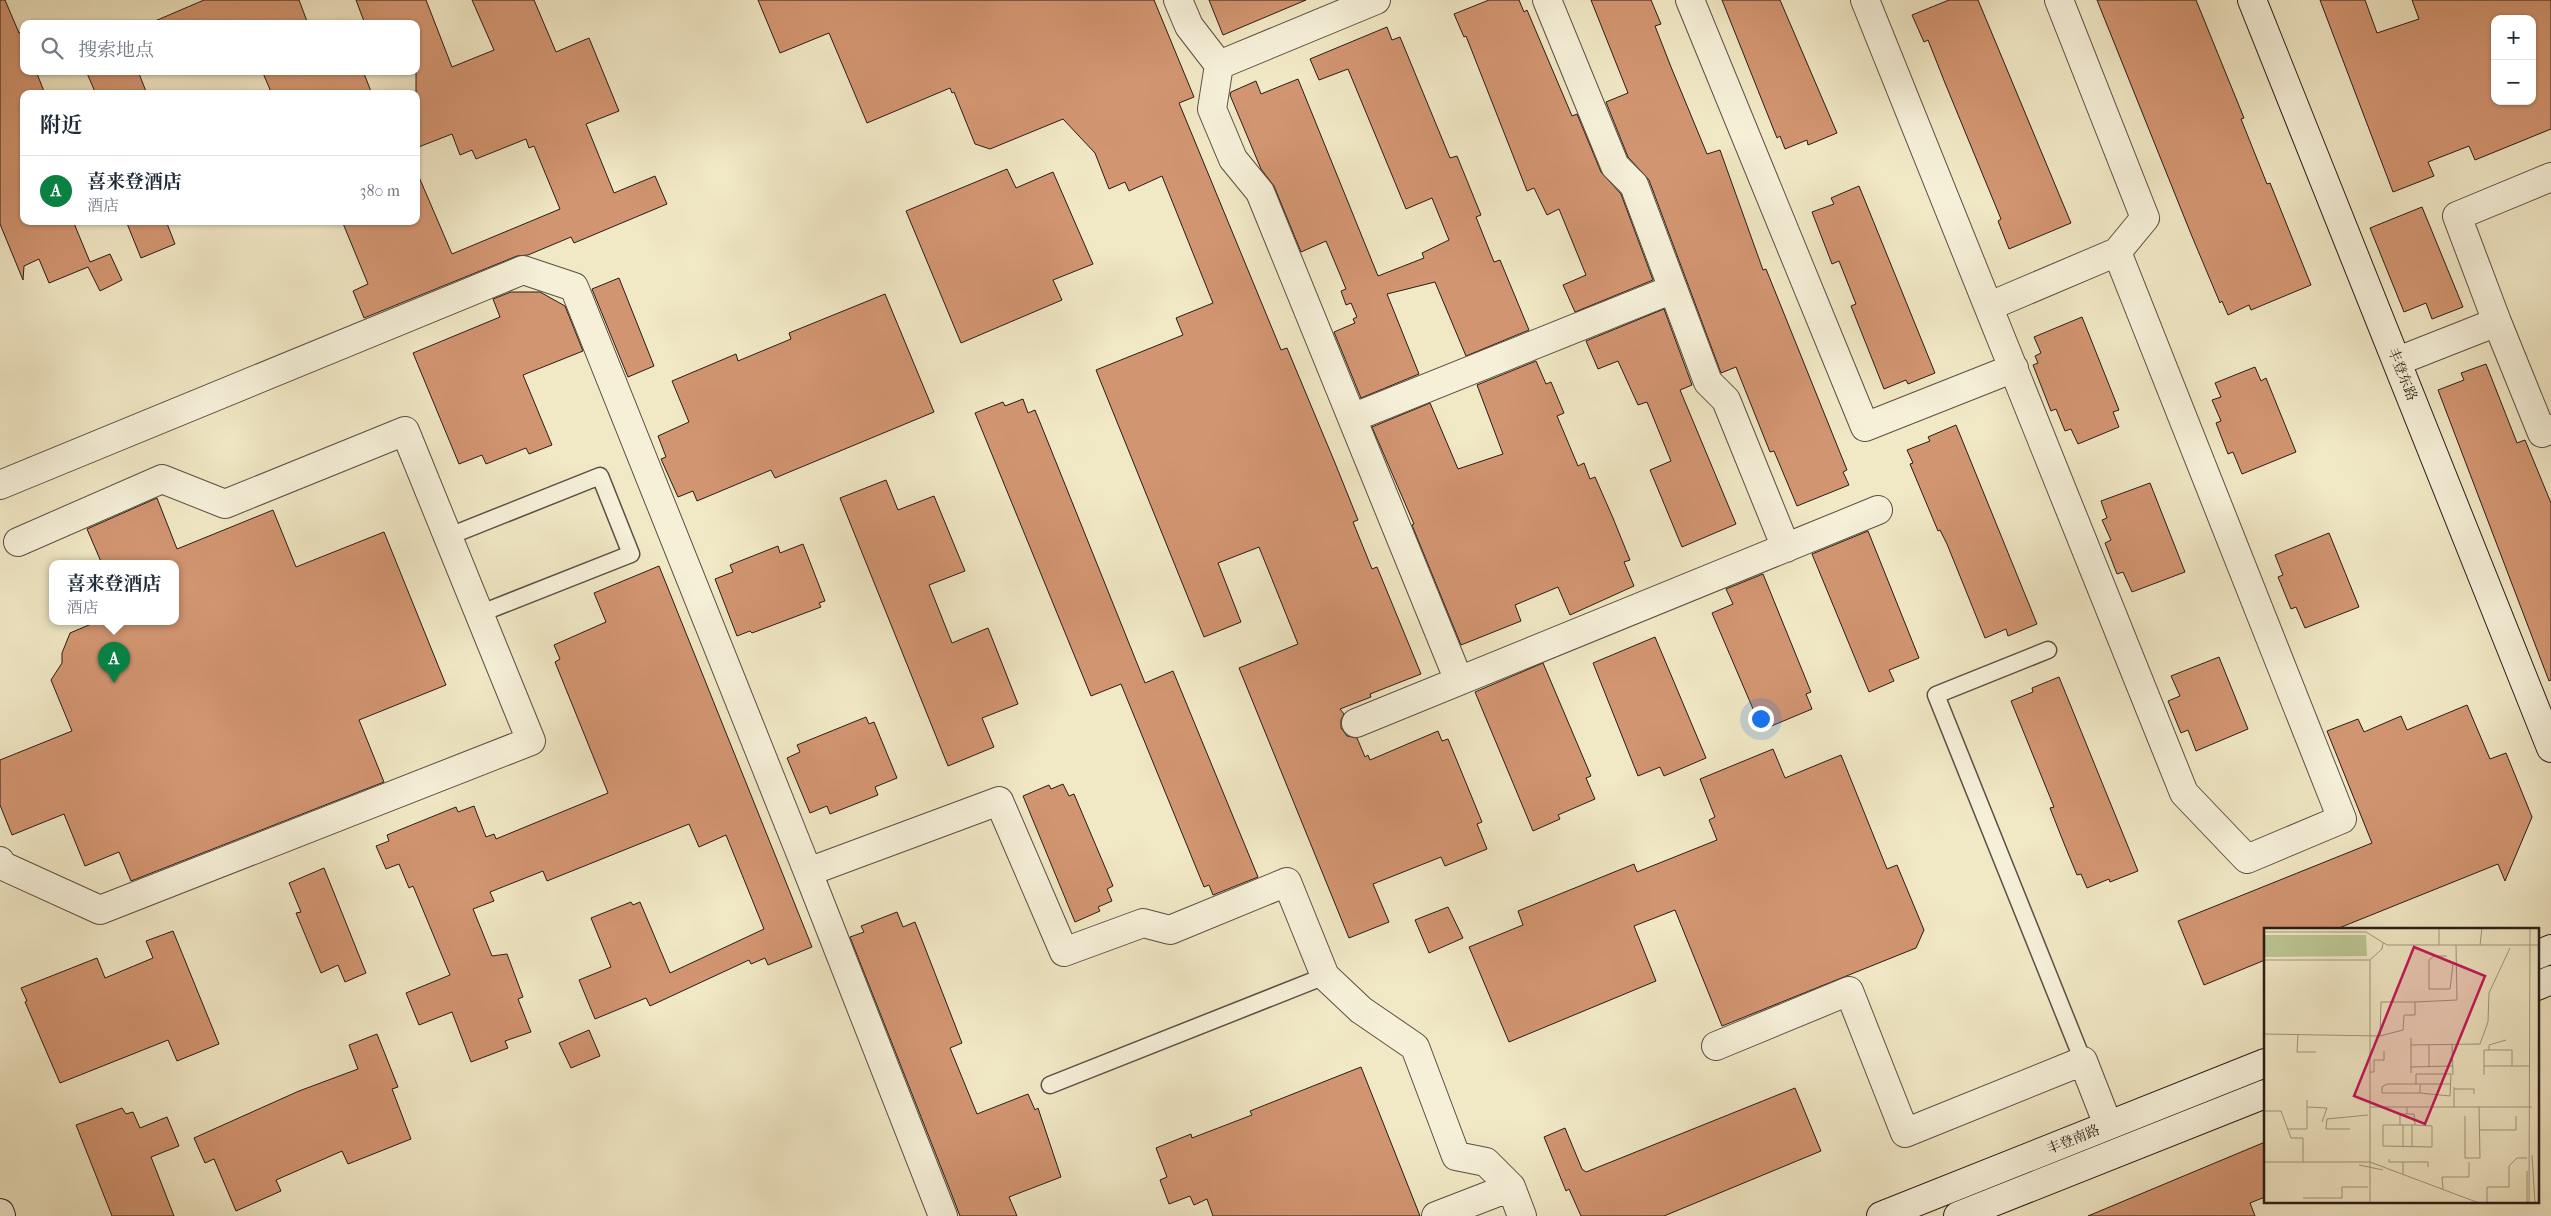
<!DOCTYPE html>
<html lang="zh">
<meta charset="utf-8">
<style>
:root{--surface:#fff;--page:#f2f2f3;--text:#1f2937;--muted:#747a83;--line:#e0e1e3;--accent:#0b8043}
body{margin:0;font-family:"IM FELL French Canon","Noto Serif SC",serif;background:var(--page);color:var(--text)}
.controls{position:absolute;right:15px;top:15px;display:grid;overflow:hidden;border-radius:10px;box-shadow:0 1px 4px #0004}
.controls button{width:45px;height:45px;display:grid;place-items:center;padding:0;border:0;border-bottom:1px solid var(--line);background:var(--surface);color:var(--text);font:25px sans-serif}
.you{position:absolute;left:1760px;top:718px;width:18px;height:18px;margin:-12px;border:4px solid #fff;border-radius:50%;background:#1a73e8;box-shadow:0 0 0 8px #1a73e833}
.badge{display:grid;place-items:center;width:32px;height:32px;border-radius:50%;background:var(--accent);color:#fff;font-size:16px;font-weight:700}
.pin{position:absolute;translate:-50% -41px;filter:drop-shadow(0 1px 2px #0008)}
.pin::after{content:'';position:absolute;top:26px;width:18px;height:15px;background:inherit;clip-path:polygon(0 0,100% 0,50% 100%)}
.popup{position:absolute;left:49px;top:560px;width:130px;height:65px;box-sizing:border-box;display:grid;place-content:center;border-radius:10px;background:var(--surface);filter:drop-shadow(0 1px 4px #0005);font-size:16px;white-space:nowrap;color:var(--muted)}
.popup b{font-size:19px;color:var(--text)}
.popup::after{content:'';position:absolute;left:50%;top:100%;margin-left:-10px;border:10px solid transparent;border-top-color:var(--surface)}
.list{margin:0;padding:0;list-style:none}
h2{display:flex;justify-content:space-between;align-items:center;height:65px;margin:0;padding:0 20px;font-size:21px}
h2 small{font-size:16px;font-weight:400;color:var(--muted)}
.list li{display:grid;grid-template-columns:32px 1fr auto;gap:15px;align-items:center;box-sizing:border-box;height:70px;padding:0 20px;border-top:1px solid var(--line)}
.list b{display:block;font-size:19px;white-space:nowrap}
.list p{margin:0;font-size:16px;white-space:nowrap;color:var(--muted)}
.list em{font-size:16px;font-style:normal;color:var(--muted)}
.icon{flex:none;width:28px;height:28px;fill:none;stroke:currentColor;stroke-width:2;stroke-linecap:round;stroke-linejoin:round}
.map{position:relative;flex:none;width:2551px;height:1216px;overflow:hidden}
.search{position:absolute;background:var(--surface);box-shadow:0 1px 4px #0004;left:20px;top:20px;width:400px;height:55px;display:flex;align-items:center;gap:12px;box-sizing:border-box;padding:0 18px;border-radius:10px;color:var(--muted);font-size:19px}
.panel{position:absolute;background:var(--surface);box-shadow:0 1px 4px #0004;left:20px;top:90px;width:400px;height:135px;border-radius:10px}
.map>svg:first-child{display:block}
.building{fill:#d29571;stroke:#291c16;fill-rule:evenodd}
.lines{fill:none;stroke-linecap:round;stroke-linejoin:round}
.lane-casing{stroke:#5b4f42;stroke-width:19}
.street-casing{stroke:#5b4f42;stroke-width:30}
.secondary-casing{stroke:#291c16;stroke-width:30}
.lane{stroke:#f6f0d9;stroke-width:16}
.street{stroke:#f6f0d9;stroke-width:28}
.secondary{stroke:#f6f0d9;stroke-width:28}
.labels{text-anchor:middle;stroke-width:5;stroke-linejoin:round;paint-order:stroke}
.street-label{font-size:14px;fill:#291c16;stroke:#f6f0d9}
.inset-road{fill:none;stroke:#a1967f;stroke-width:1}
.view{fill:#c2185b;fill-opacity:0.15;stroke:#c2185b;stroke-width:2.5}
.inset-edge{fill:none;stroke:#291c16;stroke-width:2.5}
</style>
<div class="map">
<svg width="2551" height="1216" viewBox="0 0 2551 1216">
<rect width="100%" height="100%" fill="#f1e8c5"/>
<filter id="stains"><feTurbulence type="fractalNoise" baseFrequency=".004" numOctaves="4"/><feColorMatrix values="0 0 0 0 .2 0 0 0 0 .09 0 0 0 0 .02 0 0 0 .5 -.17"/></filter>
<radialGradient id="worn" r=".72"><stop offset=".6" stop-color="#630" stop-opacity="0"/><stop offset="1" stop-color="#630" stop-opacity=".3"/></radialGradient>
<path class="building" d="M 0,0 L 5,0 L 19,33 L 24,31 L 24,71 L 36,71 L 45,94 L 24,94 L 24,221 L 73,221 L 90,262 L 110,254 L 122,280 L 100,291 L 88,267 L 49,283 L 39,259 L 24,266 L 23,280 L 0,224 Z
M 204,0 L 299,0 L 308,24 L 148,24 Z
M 356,0 L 426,0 L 452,67 L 494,50 L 472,0 L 534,0 L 556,52 L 589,38 L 619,111 L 586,124 L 614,193 L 655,176 L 667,204 L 574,243 L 571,237 L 528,255 L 517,256 L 364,318 L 353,291 L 368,284 L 342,221 L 416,221 L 416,170 L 452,254 L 560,209 L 534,146 L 529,148 L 526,139 L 476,159 L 472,150 L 460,155 L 452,134 L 416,148 L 416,24 L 365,24 Z
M 758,0 L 1154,0 L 1194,97 L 1179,103 L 1281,350 L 1287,348 L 1335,463 L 1358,520 L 1353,522 L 1372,569 L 1377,567 L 1421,674 L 1370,694 L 1371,697 L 1340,709 L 1344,714 L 1341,720 L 1341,728 L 1347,736 L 1357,738 L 1365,757 L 1368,755 L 1370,760 L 1438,731 L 1442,741 L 1448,739 L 1482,822 L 1477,824 L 1487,849 L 1445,866 L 1441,857 L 1373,884 L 1389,922 L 1349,938 L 1239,668 L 1298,644 L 1259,547 L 1218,563 L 1241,622 L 1204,637 L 1096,370 L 1183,335 L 1176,318 L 1213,303 L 1162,176 L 1129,191 L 1125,182 L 1109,189 L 1095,153 L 1063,119 L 990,149 L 975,144 L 954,92 L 952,93 L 950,88 L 867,123 L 829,33 L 780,53 Z
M 1209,0 L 1306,0 L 1223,35 Z
M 1489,0 L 1519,0 L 1524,12 L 1527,10 L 1572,116 L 1577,114 L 1601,172 L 1621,194 L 1653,280 L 1575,312 L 1563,285 L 1586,275 L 1559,209 L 1547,215 L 1534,188 L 1527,191 L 1466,36 L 1464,37 L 1454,14 Z
M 1591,0 L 1651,0 L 1661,24 L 1655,26 L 1671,67 L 1707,154 L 1720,150 L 1763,270 L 1766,269 L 1847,470 L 1843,472 L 1849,485 L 1797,506 L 1774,451 L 1770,452 L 1736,367 L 1721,373 L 1649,180 L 1628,157 L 1606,102 L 1628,93 Z
M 1722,0 L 1780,0 L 1837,133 L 1808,145 L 1807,140 L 1785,149 L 1780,136 L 1777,138 Z
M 1949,0 L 1978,0 L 2071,223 L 2009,249 L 1998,221 L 2001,219 L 1945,83 L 1928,40 L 1924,42 L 1912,15 Z
M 2097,0 L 2196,0 L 2244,118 L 2241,119 L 2267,184 L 2270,183 L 2311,285 L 2251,310 L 2249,305 L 2228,315 L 2222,301 L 2220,303 L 2191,234 Z
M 2320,0 L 2365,0 L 2377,33 L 2419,19 L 2412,0 L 2551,0 L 2551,129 L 2475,160 L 2469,146 L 2428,162 L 2434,176 L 2393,192 ZM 2495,19 L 2532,19 L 2532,101 L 2495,101 Z
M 1387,27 L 1392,40 L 1400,37 L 1450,158 L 1457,156 L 1481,215 L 1476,217 L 1494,262 L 1500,260 L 1529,330 L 1466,356 L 1435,282 L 1387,294 L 1419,374 L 1361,398 L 1334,332 L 1355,323 L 1353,319 L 1357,317 L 1351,303 L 1346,305 L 1341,291 L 1346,289 L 1326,241 L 1301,252 L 1274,186 L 1261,169 L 1230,95 L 1231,92 L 1256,81 L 1261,94 L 1298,79 L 1378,276 L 1424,258 L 1422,253 L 1449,240 L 1432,198 L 1406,209 L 1348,69 L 1319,80 L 1310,59 Z
M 86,71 L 138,71 L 147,94 L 96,94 Z
M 262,71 L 363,71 L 372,94 L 272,94 Z
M 1007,169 L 1016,188 L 1053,172 L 1093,264 L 1053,280 L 1062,300 L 961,343 L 906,211 Z
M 1859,186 L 1935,373 L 1908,384 L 1906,380 L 1884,389 L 1851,306 L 1856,304 L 1839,261 L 1832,264 L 1812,212 L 1834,204 L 1831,198 Z
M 2422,207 L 2463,307 L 2432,319 L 2426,303 L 2404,312 L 2370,228 Z
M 126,221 L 166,221 L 175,244 L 141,258 Z
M 619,278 L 654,366 L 628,377 L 592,289 Z
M 511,292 L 540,292 L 565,306 L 583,351 L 523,375 L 552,445 L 529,454 L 526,448 L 486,464 L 482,455 L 459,464 L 413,353 L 500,317 L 493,299 Z
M 885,294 L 934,412 L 775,478 L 771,470 L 697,501 L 693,491 L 678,497 L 661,459 L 666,457 L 658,436 L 689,422 L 672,381 L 736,354 L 738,361 L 791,339 L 789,333 Z
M 1664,309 L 1692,385 L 1680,390 L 1736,524 L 1682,547 L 1650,470 L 1671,461 L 1647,402 L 1638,405 L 1618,361 L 1598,369 L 1586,341 Z
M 2082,317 L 2119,410 L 2113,412 L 2119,427 L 2078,444 L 2071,429 L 2065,431 L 2056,409 L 2051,411 L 2033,365 L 2038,363 L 2035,356 L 2041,353 L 2034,337 Z
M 1536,361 L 1546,384 L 1551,382 L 1564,413 L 1557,416 L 1578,466 L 1584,463 L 1590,479 L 1595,477 L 1613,518 L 1630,560 L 1624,562 L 1634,586 L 1570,615 L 1558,587 L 1515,605 L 1521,621 L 1461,645 L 1412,525 L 1414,524 L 1372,427 L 1430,403 L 1458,469 L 1503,454 L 1477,385 Z
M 2486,364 L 2517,443 L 2525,440 L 2551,503 L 2551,680 L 2549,681 L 2438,390 L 2464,380 L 2461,373 Z
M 2255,367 L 2261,381 L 2266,378 L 2296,452 L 2242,474 L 2233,452 L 2228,454 L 2216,423 L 2221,421 L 2212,400 L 2221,397 L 2215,383 Z
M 1023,399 L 1028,413 L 1035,410 L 1145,683 L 1173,671 L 1258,877 L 1213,895 L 1209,885 L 1204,887 L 1121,684 L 1091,696 L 975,413 L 1003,402 L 1005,406 Z
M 1956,425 L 2037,624 L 2008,636 L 2006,629 L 1985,638 L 1947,544 L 1940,530 L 1938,531 L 1910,464 L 1913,463 L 1907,450 L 1930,441 L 1928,437 Z
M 886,480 L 898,510 L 934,496 L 965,571 L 929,585 L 952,643 L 988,628 L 1018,704 L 982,718 L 994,747 L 948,766 L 840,498 Z
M 2150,483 L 2185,572 L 2132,592 L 2123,572 L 2117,574 L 2105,543 L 2111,540 L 2102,520 L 2107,518 L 2101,501 Z
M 157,498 L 177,549 L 273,510 L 296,567 L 384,532 L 446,685 L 359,720 L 384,782 L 131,881 L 119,852 L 85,866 L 64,814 L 12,835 L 0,805 L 0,760 L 72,731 L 51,680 L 62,663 L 62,653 L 70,633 L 96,622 L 175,622 L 175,564 L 102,564 L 87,529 Z
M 1868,531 L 1919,658 L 1889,670 L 1894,681 L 1869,692 L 1812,554 Z
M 2329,533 L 2359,607 L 2305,628 L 2296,607 L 2291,609 L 2278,577 L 2283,575 L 2275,555 Z
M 803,544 L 825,601 L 819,603 L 821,607 L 752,633 L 750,631 L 737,636 L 715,579 L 733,572 L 730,565 L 778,546 L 780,553 Z
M 659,566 L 812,947 L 768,965 L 765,958 L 751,964 L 749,960 L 650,1006 L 646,998 L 595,1019 L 579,980 L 611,967 L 591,918 L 631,902 L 633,905 L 640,902 L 670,973 L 764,929 L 726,835 L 699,847 L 689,824 L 547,881 L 543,871 L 490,892 L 494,901 L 473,909 L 492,956 L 507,954 L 523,997 L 518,999 L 531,1032 L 505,1041 L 508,1048 L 471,1062 L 452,1012 L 419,1025 L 406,993 L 450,975 L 413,886 L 409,888 L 399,864 L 386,869 L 376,846 L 389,841 L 387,835 L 456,807 L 458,812 L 474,806 L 486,837 L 494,834 L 496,839 L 608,793 L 555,662 L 560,659 L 554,645 L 606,622 L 594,593 Z
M 1763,574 L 1811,692 L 1806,694 L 1812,709 L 1762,730 L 1712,613 L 1733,604 L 1726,589 Z
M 1655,637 L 1706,758 L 1664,776 L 1660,767 L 1638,776 L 1593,663 Z
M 2219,657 L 2248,729 L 2196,751 L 2188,730 L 2181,733 L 2168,701 L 2180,696 L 2171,676 Z
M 1543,663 L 1591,776 L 1586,778 L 1595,799 L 1558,815 L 1560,819 L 1533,831 L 1475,692 Z
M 2059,677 L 2138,871 L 2110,882 L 2109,879 L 2087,888 L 2081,874 L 2077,875 L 2065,846 L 2050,808 L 2054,807 L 2011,701 L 2033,692 L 2032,688 Z
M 2467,705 L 2490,759 L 2506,753 L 2532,817 L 2505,881 L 2498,864 L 2334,930 L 2265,930 L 2265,960 L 2204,985 L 2178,921 L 2372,843 L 2327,731 L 2358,719 L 2364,732 L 2401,716 L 2407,730 Z
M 866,717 L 869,724 L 874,722 L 897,778 L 875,787 L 878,795 L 830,814 L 827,806 L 810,813 L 787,758 L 800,752 L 797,745 Z
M 1773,749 L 1785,778 L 1841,755 L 1887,869 L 1897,865 L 1924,930 L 1916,948 L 1722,1026 L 1675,910 L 1634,926 L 1656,981 L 1509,1042 L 1469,947 L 1523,925 L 1518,911 L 1634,864 L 1637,872 L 1717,840 L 1709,820 L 1715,817 L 1700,779 Z
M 1063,784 L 1069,796 L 1074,794 L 1113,886 L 1107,889 L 1112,901 L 1098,907 L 1100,911 L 1075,922 L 1023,796 L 1049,785 L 1051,789 Z
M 324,868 L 366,973 L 345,982 L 338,965 L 321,973 L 296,913 L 301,912 L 289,883 Z
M 1448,907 L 1463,938 L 1429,953 L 1415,920 Z
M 897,912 L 903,927 L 915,922 L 962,1043 L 950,1048 L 977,1114 L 1028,1094 L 1035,1110 L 1038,1108 L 1061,1177 L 1009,1197 L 1017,1216 L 960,1216 L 950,1190 L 850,937 L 864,932 L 861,926 Z
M 173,931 L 219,1044 L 177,1061 L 168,1040 L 60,1083 L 25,1002 L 27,1001 L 21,988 L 97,958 L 105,978 L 153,958 L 146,941 Z
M 589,1030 L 600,1056 L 571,1068 L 559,1043 Z
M 377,1034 L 398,1087 L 392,1089 L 411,1139 L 348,1164 L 342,1151 L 276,1180 L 281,1191 L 236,1211 L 214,1159 L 205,1163 L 194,1138 L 299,1091 L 358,1069 L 349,1045 Z
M 1361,1067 L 1420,1216 L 1213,1216 L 1207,1199 L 1194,1205 L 1190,1196 L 1169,1204 L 1160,1180 L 1167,1177 L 1156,1148 L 1191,1134 L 1192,1138 L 1252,1115 L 1250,1111 Z
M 1795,1088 L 1821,1151 L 1664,1216 L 1581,1216 L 1569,1189 L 1566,1191 L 1544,1137 L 1565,1128 L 1582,1169 L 1586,1172 Z
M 122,1108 L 126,1114 L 133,1112 L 140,1128 L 167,1117 L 179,1146 L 151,1157 L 174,1216 L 112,1216 L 76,1125 Z
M 2265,1142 L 2265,1197 L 2250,1203 L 2255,1216 L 2088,1216 Z"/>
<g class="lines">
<g class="lane-casing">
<path id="lane" d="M 447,537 L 600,476 L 631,554 L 479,614
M 2048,650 L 1936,695 L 2083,1061
M 1050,1085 L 1325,976"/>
</g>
<g class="street-casing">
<path id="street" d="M 1178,0 L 1189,26 L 1219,65 L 1212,109 L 1233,159 L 1260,192 L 1459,681
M 1547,0 L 1615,166 L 1634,185 L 1708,382 L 1726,400 L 1786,548
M 1690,0 L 1865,427 L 2014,368
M 1865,0 L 2184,793 L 2247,859 L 2342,819 L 2117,252 L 1990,306
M 2059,0 L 2145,218 L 2117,252
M 1219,65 L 1376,0
M 2551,177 L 2457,216 L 2497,322 L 2542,433 L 2551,429
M 2398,361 L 2497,322
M 1352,418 L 1673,289
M 0,485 L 523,270 L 574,287 L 808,872 L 999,801 L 1064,952 L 1143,923 L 1170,930 L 1287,882 L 1325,976 L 1361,1010 L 1415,1047 L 1456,1156 L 1486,1162 L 1511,1187 L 1522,1216
M 1356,723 L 1878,510
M 0,861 L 1,865 L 100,910 L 531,741 L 405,431 L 225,504 L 162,479 L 18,542
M 808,872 L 943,1216
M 1716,1046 L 1849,991 L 1905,1133 L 2083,1061 L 2108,1125
M 1436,1216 L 1511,1187"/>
</g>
<g class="secondary-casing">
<path id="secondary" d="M 2252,0 L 2551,748
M 2537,955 L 2551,949
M 2537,986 L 2551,980
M 0,1213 L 1,1216
M 1881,1216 L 2265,1063
M 1958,1216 L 2265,1094"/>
</g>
<use href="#lane" class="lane"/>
<use href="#street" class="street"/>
<use href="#secondary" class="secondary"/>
</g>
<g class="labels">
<g class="street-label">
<text transform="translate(2403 374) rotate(68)" y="5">丰登东路</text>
<text transform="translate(2073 1139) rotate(-22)" y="5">丰登南路</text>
</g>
</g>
<g transform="translate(2264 928)">
<rect width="275" height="275" fill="#f1e8c5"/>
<path d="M 0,7 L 102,7 L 103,28 L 0,29 Z" fill="#bcc593"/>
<path class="inset-road" d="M 175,0 L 175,17M 0,4 L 102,4 L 123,17 L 275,17M 216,17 L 218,0M 183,28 L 170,28 L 165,32 L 165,61 L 186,61 L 189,36M 0,32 L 106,32 L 118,21 L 119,15M 106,32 L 106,275M 0,106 L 116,108 L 139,102 L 140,87 L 151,87 L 151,74 L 193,72 L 192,17M 34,106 L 33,124 L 52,124M 116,108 L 117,74 L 151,74M 147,110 L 147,145M 147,117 L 216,116 L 224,94 L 225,65 L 246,20M 188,117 L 189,147M 225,122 L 225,117 L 242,112M 165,138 L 165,117M 220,138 L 220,122 L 248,122 L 248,138M 147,139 L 189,138M 106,144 L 110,144 L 110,132 L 120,132 L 120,123M 220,147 L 220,138 L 266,138M 152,156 L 152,146 L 187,146 L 186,168 L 156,165M 156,157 L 156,165 L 118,165 L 118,159 L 123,156 L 187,156M 190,159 L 190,179M 190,161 L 210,161 L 210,166M 43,179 L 63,180 L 58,194M 106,179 L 268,179M 0,183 L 17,183 L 27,210 L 39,210 L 39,234M 143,186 L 150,186 L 151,197 L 136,197 L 136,186 L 143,186 L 143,179M 201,188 L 201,230 L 216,230 L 215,179M 136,197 L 119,197 L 119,218 L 168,219 L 168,198 L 151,197M 23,201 L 43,201 L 43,172M 86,201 L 62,201 L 63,191 L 104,187M 216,202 L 252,202 L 252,188M 139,218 L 139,197M 148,219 L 148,197M 268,227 L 271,275M 125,231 L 125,234 L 139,234M 0,234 L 106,234 L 215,275M 95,237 L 119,242M 139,246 L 139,234 L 164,234 L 164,239M 179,261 L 178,249 L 205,249 L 205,234M 39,270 L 78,270 L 78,259 L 104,259M 263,274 L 263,243M 223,275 L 223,259 L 245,259 L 245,238 L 253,230 L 263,230M 265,275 L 266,0"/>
<path class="view" d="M 150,19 L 221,48 L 161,196 L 90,168 Z"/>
<rect width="275" height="275" class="inset-edge"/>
</g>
<rect width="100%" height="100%" filter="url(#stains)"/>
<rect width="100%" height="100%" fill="url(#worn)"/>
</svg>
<div class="controls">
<button>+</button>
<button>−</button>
</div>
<div class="you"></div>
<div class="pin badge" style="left:114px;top:683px">A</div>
<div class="popup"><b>喜来登酒店</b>酒店</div>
<div class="search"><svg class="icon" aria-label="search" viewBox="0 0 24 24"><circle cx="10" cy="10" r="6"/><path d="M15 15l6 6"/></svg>搜索地点</div>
<section class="panel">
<h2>附近<small></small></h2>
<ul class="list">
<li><span class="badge">A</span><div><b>喜来登酒店</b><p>酒店</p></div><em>380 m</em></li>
</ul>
</section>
</div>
